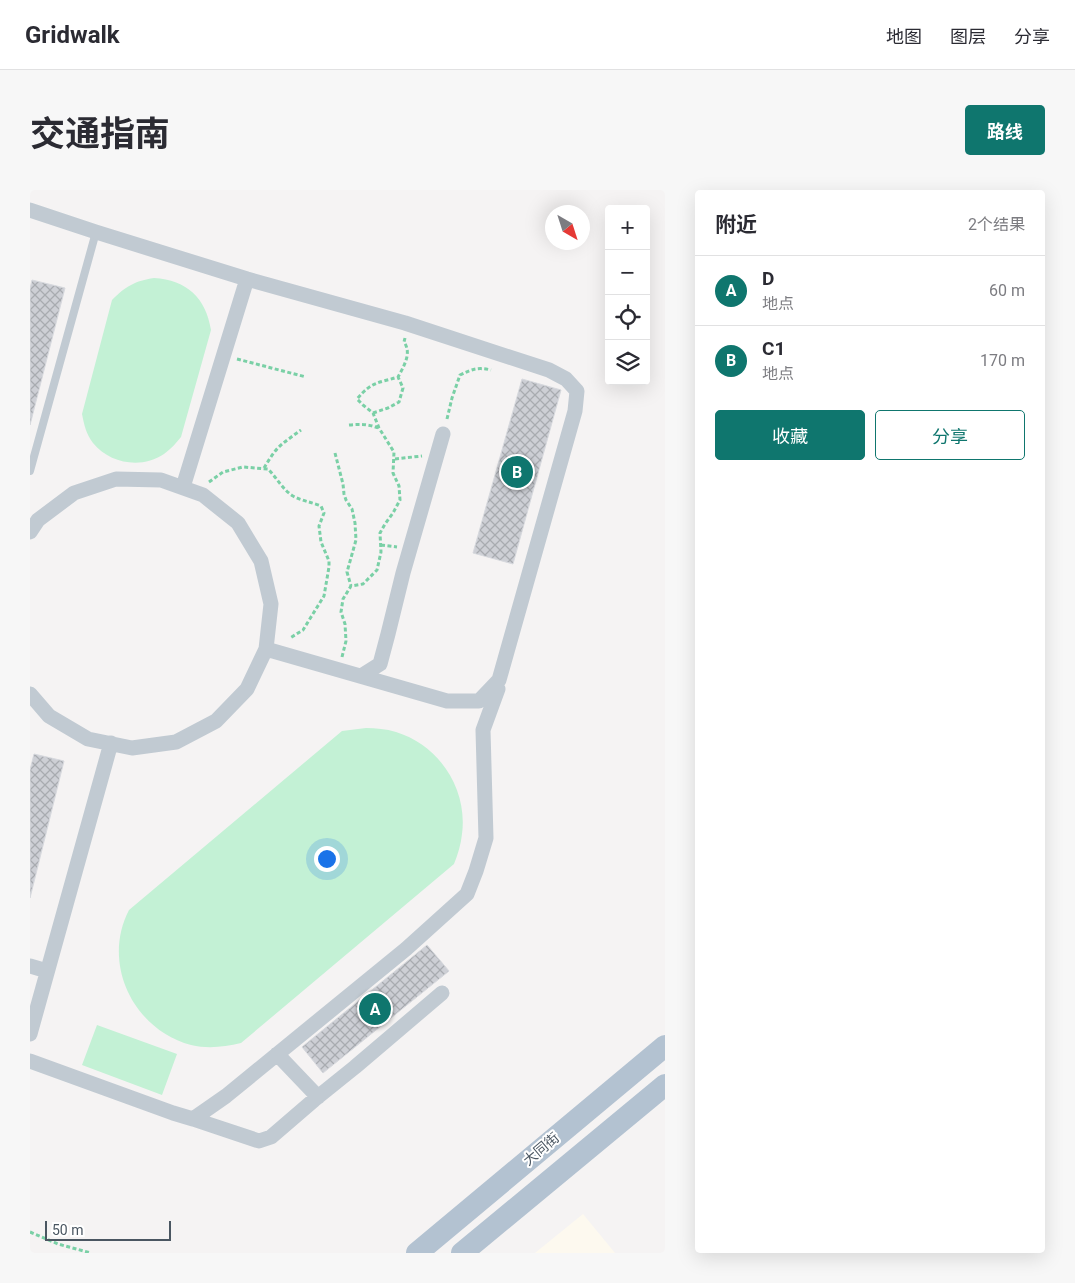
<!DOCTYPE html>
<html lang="zh">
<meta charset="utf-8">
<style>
:root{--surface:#fff;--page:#f7f7f7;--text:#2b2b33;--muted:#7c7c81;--line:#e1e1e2;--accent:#0f766e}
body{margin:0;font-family:Roboto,"Noto Sans SC",sans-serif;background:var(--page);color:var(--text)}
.controls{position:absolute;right:15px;top:15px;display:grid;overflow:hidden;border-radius:5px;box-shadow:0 5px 20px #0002}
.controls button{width:45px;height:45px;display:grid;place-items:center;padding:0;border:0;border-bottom:1px solid var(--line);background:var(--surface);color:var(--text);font:25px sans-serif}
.compass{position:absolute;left:515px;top:15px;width:45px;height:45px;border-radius:50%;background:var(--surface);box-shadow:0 5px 20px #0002;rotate:141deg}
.scale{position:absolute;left:15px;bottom:12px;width:126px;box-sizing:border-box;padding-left:5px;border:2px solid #4a5661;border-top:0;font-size:14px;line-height:18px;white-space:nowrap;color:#4a5661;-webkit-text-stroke:4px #fff;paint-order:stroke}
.you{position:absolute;left:296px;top:668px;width:18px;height:18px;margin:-12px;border:4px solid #fff;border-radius:50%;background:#1a73e8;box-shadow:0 0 0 8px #1a73e833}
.badge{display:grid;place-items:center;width:32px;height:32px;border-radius:50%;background:var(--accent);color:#fff;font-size:16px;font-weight:700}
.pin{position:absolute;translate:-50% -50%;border:2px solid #fff;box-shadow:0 1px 5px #0006}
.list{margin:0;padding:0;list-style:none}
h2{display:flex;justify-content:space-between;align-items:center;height:65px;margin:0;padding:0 20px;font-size:21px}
h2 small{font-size:16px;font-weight:400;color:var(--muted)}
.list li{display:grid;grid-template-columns:32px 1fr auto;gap:15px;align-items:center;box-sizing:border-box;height:70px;padding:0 20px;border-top:1px solid var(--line)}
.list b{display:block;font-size:19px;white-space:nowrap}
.list p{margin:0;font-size:16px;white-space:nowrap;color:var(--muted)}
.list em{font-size:16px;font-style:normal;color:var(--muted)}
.actions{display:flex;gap:10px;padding:15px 20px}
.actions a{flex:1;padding:11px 0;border:1px solid var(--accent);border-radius:5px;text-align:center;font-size:18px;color:var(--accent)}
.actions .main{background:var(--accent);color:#fff}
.icon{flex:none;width:28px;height:28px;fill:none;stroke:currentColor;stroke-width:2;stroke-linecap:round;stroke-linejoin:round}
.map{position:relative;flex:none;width:635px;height:1063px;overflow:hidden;border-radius:5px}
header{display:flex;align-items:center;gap:30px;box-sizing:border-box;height:70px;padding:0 25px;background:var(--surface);border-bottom:1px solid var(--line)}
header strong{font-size:24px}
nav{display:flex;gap:28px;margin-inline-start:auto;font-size:18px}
.intro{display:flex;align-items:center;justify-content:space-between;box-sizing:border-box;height:120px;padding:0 30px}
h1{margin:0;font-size:35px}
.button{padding:12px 22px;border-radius:5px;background:var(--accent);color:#fff;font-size:18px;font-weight:700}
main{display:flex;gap:30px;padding:0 30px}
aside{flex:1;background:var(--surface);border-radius:5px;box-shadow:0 5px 20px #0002}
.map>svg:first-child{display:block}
.commercial{fill:#fdf9ef}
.green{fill:#c3f1d5}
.building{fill:url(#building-cross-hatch);stroke:#d7d9de}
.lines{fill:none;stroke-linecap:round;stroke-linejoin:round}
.path{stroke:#7ad0a6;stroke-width:3;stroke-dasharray:4 2.5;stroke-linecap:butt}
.lane{stroke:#c1cad2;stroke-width:8}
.street{stroke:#c1cad2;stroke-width:15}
.primary{stroke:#b3c2d1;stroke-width:22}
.labels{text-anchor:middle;stroke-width:4;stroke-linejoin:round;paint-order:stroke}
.street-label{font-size:14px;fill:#4a5661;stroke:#fff}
</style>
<header>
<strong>Gridwalk</strong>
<nav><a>地图</a><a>图层</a><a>分享</a></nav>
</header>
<div class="intro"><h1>交通指南</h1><a class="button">路线</a></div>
<main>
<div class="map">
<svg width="635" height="1063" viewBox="0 0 635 1063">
<defs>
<pattern id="building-cross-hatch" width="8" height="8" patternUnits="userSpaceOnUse" patternTransform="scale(1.25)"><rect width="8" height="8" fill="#cdcfd5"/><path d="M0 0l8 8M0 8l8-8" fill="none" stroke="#a8abb0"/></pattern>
</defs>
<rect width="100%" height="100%" fill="#f5f3f3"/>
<path class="commercial" d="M 553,1024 L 585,1063 L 505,1063 Z"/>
<path class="green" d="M 124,88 C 157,90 176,108 181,140 L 151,247 C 146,253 141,259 134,264 C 112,279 80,274 63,253 C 56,244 54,234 52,224 L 82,110 C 96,96 105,91 124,88 Z
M 336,538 C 346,538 356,539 366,542 C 409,555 438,599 432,644 C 431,654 428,664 424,674 L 211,853 C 194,857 178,859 161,855 C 104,840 71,774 99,720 L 312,541 Z
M 67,835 L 147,864 L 132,905 L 52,875 Z"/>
<path class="building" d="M 2,90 L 35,98 L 0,235 L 0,99 Z
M 492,189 L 531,200 L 483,374 L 443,363 Z
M 4,564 L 34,571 L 0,708 L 0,580 Z
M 397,755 L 419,781 L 293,883 L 272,857 Z"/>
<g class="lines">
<path class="path" d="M 207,169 L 276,187
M 343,223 L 358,218 L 369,212 L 373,198 L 368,187
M 417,229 L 422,208 L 430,185 C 442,179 448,177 461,180
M 319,235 C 329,234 339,234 348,238
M 305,263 L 313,294 L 314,304 L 316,310 L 322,319 L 325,333 L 326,350 L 317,382 L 321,396
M 365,269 L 392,266
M 234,278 C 239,270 244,261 251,255 C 257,250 264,245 271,240
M 179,292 L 193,282 L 213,277 L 238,279 C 247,288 253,300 263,306 C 272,311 281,312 291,316 L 294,323 L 289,336 L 291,352 L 299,371 L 299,377 L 294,406 L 273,440 L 260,448
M 351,355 L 367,357
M 312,467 L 316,451 L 315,434 L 311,422 L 313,409 L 321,396 L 333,394 L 347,380 L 351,362 L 350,343 L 355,334 L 363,323 L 370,310 L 369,296 L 363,283 L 364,262 L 349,238 L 343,223 L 333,215 L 327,209 C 342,191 349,193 368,187 C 374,176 382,163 374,152 L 375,148
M 0,1042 L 28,1054 L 61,1063"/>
<path class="lane" d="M 0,281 L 66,42"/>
<path class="street" d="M 0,20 L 66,42 L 217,89 L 375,133 L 519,180 L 536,189 L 547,201 L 545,221 L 469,490 L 449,511 L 417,511 L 236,459
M 153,297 L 217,89
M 0,342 L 8,330 L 44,303 L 86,289 L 131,290 L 173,305 L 208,333 L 231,371 L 241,414 L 236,459 L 217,499 L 186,531 L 146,552 L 102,558 L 58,549 L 19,526 L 0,504
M 331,486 L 350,474 L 358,444 L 373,383 L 413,244
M 0,776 L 17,781
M 0,844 L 81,553
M 247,864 L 288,907
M 0,871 L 143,923 L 163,929 L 196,906 L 376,759 L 437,704 L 446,681 L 456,648 L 453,540 L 468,499
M 163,929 L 229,951 L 241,947 L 284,910 L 325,877 L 412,803"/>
<path class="primary" d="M 387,1063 L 635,856
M 432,1063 L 635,895"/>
</g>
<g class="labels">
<g class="street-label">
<text transform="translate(511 959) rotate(-40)" y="5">大同街</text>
</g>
</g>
</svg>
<div class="controls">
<button>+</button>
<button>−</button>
<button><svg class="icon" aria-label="locate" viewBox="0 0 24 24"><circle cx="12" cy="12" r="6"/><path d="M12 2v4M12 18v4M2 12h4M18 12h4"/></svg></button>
<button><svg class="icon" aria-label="layers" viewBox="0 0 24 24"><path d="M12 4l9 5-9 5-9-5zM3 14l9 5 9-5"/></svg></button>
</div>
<svg class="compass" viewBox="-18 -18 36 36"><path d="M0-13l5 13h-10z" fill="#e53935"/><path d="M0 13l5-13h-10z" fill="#7c7c81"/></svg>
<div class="scale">50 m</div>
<div class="you"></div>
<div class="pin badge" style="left:345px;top:819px">A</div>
<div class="pin badge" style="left:487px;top:282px">B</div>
</div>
<aside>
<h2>附近<small>2个结果</small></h2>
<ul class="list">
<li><span class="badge">A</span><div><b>D</b><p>地点</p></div><em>60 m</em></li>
<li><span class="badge">B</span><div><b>C1</b><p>地点</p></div><em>170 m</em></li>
</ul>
<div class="actions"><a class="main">收藏</a><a>分享</a></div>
</aside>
</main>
